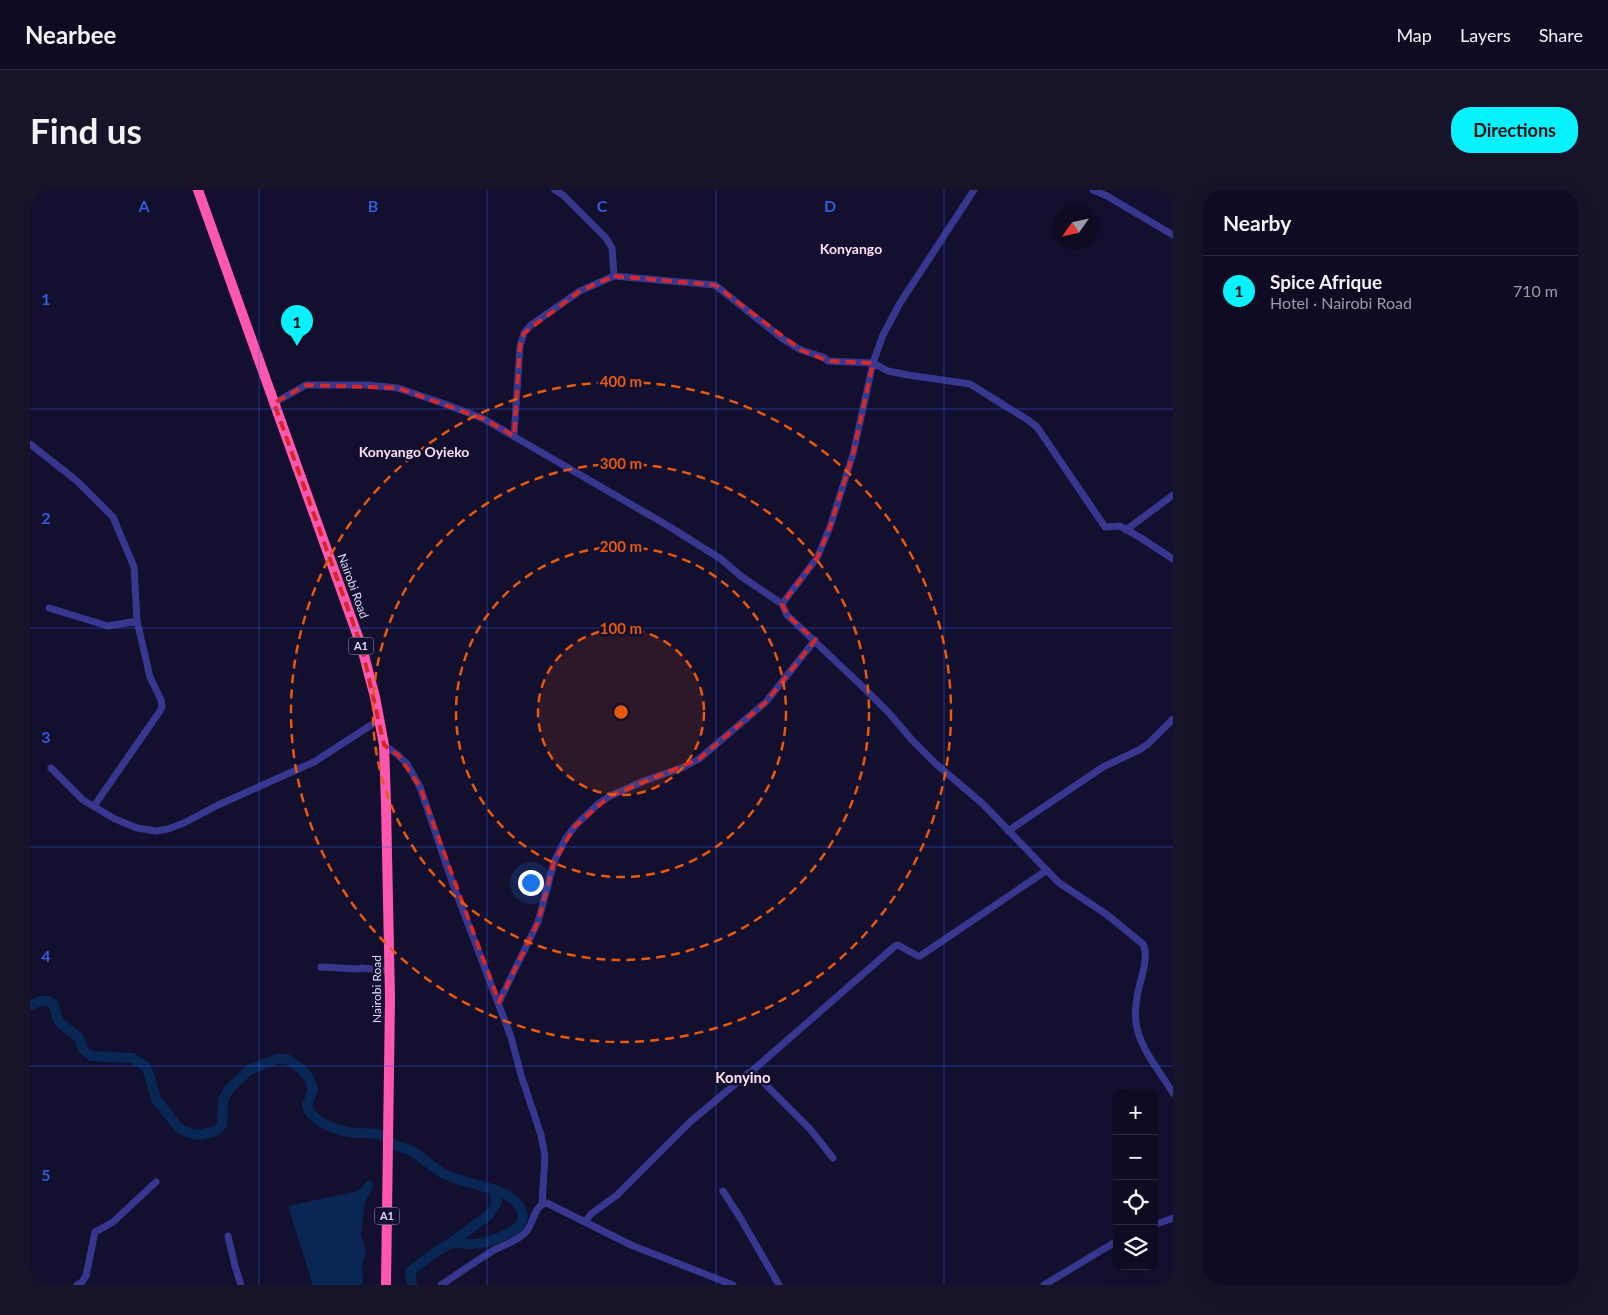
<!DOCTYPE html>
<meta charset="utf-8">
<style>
:root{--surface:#0e0b22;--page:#17142a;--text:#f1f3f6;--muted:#9b9ba5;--line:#2e2b40;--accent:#08f1ff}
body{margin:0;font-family:Lato,sans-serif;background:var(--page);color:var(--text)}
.controls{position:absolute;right:15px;bottom:15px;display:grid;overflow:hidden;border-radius:10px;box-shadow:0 5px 20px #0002}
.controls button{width:45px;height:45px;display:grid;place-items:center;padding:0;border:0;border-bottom:1px solid var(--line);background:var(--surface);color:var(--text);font:25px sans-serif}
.compass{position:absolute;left:1023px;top:15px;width:45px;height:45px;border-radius:50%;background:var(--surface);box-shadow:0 5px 20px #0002;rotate:236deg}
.you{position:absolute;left:500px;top:692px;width:18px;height:18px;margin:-12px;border:4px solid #fff;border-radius:50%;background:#1a73e8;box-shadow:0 0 0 8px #1a73e833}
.badge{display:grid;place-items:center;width:32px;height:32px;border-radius:50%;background:var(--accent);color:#111;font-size:16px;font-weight:700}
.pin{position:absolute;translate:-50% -41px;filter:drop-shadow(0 1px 2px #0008)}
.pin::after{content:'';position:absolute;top:26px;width:18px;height:15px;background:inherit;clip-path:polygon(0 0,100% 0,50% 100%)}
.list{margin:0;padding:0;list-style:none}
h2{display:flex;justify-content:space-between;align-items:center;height:65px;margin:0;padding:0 20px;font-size:21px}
h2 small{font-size:16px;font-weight:400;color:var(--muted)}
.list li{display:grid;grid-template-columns:32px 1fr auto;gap:15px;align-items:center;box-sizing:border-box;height:70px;padding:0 20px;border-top:1px solid var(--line)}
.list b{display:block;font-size:19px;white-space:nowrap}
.list p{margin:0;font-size:16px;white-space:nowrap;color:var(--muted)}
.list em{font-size:16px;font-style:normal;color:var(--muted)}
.icon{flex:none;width:28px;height:28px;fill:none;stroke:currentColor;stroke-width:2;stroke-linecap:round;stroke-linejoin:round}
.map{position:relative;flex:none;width:1143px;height:1095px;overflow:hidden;border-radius:20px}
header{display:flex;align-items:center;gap:30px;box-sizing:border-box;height:70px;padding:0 25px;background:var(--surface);border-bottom:1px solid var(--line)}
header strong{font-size:24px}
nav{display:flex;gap:28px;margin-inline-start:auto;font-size:18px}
.intro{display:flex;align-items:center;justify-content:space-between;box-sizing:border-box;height:120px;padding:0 30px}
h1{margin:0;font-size:35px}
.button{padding:12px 22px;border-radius:20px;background:var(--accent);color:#111;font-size:18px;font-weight:700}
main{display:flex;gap:30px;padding:0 30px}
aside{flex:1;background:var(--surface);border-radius:20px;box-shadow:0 5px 20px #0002}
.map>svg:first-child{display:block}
.water{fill:#082754}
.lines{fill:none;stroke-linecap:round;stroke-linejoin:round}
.river{stroke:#082754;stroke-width:10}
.minor{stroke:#373790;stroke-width:7}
.highway{stroke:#ff57af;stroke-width:10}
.marked{fill:none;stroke:#d62828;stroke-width:4;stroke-dasharray:10 6;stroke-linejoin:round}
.grid{fill:none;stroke:#305cdc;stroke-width:1;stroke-opacity:0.55}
.ring{fill:none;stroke:#e8590c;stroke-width:2.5;stroke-dasharray:9 6}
.labels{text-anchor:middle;stroke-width:5;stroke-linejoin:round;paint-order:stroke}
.shield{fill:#130f2e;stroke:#a29ec0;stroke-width:1}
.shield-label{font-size:11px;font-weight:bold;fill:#dfdcff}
.street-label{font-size:12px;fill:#dfdcff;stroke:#130f2e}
.neighbourhood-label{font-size:14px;font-weight:bold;fill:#ffdef5;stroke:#130f2e}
.quarter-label{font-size:15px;font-weight:bold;fill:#ffdef5;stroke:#130f2e}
.grid-label{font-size:16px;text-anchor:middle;font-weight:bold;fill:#305cdc;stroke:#130f2e;stroke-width:5;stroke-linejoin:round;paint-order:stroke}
.centre{fill:#e8590c;stroke:#130f2e;stroke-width:2.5}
.ring-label{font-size:15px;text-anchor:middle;font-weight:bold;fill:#e8590c;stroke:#130f2e;stroke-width:5;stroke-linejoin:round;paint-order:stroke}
</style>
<header>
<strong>Nearbee</strong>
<nav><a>Map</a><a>Layers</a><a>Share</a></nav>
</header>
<div class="intro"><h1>Find us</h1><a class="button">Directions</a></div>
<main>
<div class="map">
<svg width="1143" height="1095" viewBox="0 0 1143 1095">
<rect width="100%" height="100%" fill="#130f2e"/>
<path class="water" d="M 338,990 L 344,994 L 334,1015 L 331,1045 L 336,1060 L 332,1078 L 333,1093 L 332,1095 L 283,1095 L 258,1016 L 328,1001 Z"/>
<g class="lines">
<path class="river" d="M 0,815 L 11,811 L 19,811 L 24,815 L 27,827 L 30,833 L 49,848 L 53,859 L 61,866 L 102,868 L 115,876 L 119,884 L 126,909 L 148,937 L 154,941 L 167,945 L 186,941 L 192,935 L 193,910 L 199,899 L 219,880 L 247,869 L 257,869 L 272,880 L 279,888 L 283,899 L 277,916 C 283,934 311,942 328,943 C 335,944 345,942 351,945 C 357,948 361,953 367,956 C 373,958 379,959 385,963 C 394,969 403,977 412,983 C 433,994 467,996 484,1010 C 490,1016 496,1024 491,1033 C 485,1044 455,1054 443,1054 C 437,1055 430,1052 424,1053 C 415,1054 387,1075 380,1082 L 382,1095
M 419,1054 L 459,1025 L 467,1012 L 464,1000"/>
<path class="minor" d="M 525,0 L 533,5 L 576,48 L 582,58 L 584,86
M 1063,0 L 1077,6 L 1143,45
M 244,213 L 276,195 L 338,195 L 368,198 L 415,214 L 454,229 L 640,337 L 691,369 L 712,387 L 752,414 L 787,368 L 800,337 L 823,264 L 843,173 L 853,145 L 870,113 L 944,0
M 484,246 L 490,156 L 494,143 L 501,135 L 550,101 L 584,86 L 685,95 L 753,149 L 771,160 L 793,167 L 798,171 L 843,173 L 858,181 L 878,185 L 940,194 L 998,230 L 1007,237 L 1075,337 L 1090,336 L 1111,348 L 1143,369
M 0,254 L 47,291 L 83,327 L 104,377 L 107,431 L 120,487 L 131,510 L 132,517 L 130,521 L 64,616
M 1096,340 L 1143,305
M 752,414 L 757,425 L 837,501 L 859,523 L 882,550 L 906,574 L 953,614 L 1028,692 L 1076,724 L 1113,754 C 1120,767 1109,793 1107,807 C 1105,818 1105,832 1108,842 C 1115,865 1131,883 1143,903
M 19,418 L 78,436 L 107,431
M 354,555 L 368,565 L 377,574 L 390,597 L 424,697 L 481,847 L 491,885 L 511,945 L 515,966 L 512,1014
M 21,578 L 53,610 L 85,629 L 107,638 L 126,641 L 138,639 L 154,633 L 188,615 L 284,572 L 349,530
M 978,641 L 1073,577 L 1109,560 L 1118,554 L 1143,529
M 291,777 L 328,779 L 332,778 L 359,781
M 469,812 L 508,732 L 524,672 L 536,648 L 545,636 L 568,614 L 580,606 L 614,591 L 654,577 L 669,569 L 736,512 L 785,450
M 722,881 L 780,939 L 803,968
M 693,1001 L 711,1029 L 749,1095
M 556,1031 L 561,1024 L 587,1005 L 660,932 L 716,885 L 722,881 L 865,756 L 868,755 L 888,766 L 890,766 L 1017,680
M 1124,1035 L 1143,1028
M 198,1046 L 205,1076 L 211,1095
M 47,1095 L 52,1092 L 56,1086 L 65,1042 L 83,1032 L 126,992
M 411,1095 C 429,1083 446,1071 464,1060 C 474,1055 487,1051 495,1043 C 504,1035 503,1015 517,1013 L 601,1055 L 703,1095
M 1014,1095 L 1087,1051"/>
<path class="highway" d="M 168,0 L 332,458 L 345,507 L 354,555 L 356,614 L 360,808 L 356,1095"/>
</g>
<path class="marked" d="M 584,86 L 685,95 L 771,160 L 798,171 L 843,173 L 823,264 L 800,337 L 787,368 L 752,414 L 757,425 L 785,450 L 736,512 L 669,569 L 580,606 L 545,636 L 524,672 L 508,732 L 469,812 L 390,597 L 368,565 L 354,555 L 332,458 L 244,213 L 276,195 L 368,198 L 454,229 L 484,246 L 490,156 L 494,143 L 550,101 Z"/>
<path class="grid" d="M 229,0 L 229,1095M 457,0 L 457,1095M 686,0 L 686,1095M 914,0 L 914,1095M 0,219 L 1143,219M 0,438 L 1143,438M 0,657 L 1143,657M 0,876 L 1143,876"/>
<circle cx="591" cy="522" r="83" fill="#e8590c" fill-opacity=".12"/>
<g class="ring">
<circle cx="591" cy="522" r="83"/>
<circle cx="591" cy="522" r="165"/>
<circle cx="591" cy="522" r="248"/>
<circle cx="591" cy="522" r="330"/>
</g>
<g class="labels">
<g class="shield">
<rect x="318.5" y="447.5" width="25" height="17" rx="4"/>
<rect x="344.5" y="1017.5" width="25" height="17" rx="4"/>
</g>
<g class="shield-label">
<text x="331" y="460">A1</text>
<text x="357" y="1030">A1</text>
</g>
<g class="street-label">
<text transform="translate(323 396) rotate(70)" y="4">Nairobi Road</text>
<text transform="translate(347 799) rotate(-90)" y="4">Nairobi Road</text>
</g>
<g class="neighbourhood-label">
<text x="821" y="64">Konyango</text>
<text x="384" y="267">Konyango Oyieko</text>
</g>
<g class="quarter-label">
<text x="713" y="893">Konyino</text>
</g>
</g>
<g class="grid-label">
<text x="114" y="22">A</text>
<text x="343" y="22">B</text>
<text x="572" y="22">C</text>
<text x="800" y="22">D</text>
<text x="16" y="115">1</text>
<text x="16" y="334">2</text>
<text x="16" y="553">3</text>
<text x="16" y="772">4</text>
<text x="16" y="991">5</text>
</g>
<circle cx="591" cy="522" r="8" class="centre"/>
<g class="ring-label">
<text x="591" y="197">400 m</text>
<text x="591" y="279">300 m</text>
<text x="591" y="362">200 m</text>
<text x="591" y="444">100 m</text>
</g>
</svg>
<div class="controls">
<button>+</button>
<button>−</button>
<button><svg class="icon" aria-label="locate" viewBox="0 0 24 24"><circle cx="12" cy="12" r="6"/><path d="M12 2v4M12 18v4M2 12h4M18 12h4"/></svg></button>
<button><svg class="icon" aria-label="layers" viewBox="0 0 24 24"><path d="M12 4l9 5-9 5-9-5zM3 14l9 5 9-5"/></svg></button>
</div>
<svg class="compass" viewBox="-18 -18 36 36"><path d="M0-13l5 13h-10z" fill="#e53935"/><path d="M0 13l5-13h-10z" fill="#9b9ba5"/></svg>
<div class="you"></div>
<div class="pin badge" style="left:267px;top:156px">1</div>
</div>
<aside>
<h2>Nearby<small></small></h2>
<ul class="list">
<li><span class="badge">1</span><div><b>Spice Afrique</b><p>Hotel · Nairobi Road</p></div><em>710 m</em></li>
</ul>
</aside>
</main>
